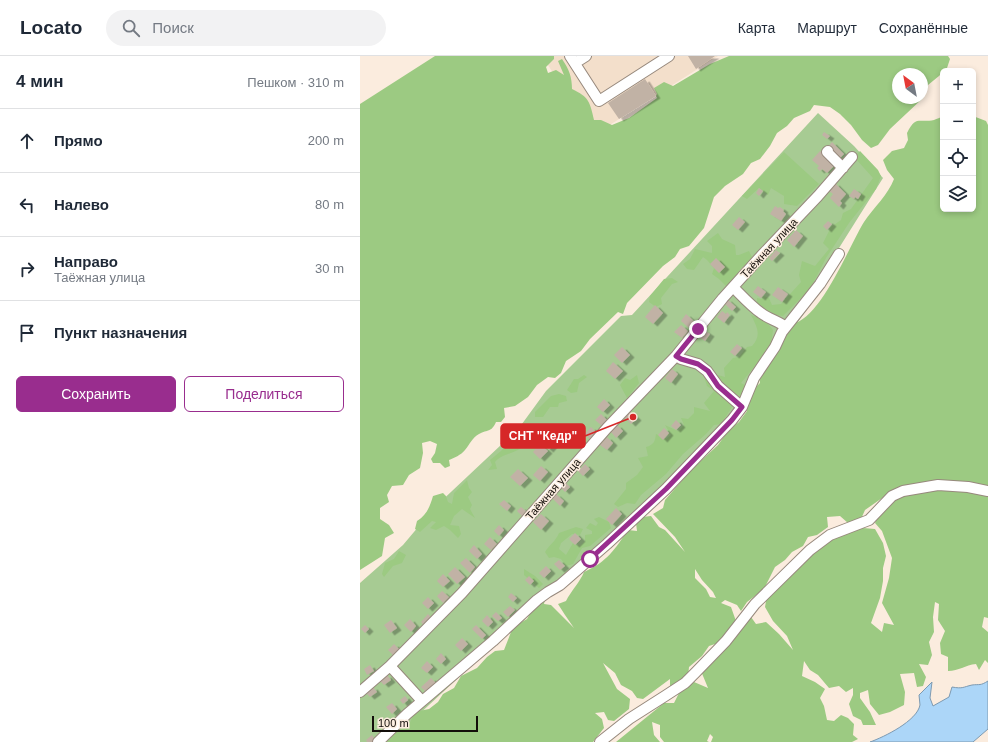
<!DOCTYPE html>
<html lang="ru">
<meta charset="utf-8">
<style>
:root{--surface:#fff;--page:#f2f2f3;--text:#1f2937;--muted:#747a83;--line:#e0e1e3;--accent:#992d8e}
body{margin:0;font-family:Arial,sans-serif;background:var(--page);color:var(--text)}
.controls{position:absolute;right:12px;top:12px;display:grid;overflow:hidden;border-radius:6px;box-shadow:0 2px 6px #0003}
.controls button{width:36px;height:36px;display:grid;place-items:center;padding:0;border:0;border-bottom:1px solid var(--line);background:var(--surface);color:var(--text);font:20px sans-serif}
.compass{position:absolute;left:532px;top:12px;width:36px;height:36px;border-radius:50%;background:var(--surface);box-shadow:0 2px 6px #0003;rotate:328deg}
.scale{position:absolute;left:12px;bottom:10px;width:106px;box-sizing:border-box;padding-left:4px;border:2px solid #130e0a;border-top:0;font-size:11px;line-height:14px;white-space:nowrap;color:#130e0a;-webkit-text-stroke:3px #fbecde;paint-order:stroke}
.stop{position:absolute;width:12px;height:12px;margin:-9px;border:3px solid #992d8e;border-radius:50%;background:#fff}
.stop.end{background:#992d8e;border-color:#fff;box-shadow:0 1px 4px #0008}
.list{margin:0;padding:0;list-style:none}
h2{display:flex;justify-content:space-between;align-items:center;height:52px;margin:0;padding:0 16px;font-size:17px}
h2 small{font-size:13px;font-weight:400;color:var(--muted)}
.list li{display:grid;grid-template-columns:26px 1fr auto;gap:12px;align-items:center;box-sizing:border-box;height:64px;padding:0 16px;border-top:1px solid var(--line)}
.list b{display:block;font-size:15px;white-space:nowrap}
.list p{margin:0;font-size:13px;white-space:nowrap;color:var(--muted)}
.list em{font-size:13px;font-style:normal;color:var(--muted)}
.actions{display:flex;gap:8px;padding:12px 16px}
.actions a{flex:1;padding:9px 0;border:1px solid var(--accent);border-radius:6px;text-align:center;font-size:14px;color:var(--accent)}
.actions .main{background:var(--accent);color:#fff}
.icon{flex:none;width:22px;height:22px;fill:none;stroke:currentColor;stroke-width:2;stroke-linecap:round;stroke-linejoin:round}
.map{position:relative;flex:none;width:628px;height:686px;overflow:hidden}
header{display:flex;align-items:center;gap:24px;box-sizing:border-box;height:56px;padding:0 20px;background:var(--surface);border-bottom:1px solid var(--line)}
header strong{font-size:19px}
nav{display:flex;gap:22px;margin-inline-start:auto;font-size:14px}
.search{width:280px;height:36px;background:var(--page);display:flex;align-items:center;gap:10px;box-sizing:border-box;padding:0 14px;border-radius:22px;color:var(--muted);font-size:15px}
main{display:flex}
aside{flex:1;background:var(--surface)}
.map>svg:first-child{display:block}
.built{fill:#f3dfcb}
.green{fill:#a7cb93}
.forest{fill:#9cca82;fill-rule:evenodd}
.water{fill:#acd6f8;stroke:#7e9ab1}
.building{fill:#c1b2a5;filter:url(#shadow)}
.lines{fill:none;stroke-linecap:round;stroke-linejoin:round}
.minor-casing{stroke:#97897d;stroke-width:12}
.minor{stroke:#fff;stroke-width:10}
.route{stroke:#992d8e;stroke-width:5}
.labels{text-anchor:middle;stroke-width:3;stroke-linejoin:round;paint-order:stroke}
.street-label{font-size:11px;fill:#130e0a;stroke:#fbecde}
.leader{fill:none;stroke:#d62828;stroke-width:1.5}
.callout-dot{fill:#d62828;stroke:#fbecde;stroke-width:1.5}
.callout{fill:#d62828;stroke:#d62828;stroke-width:1.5}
.callout-label{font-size:12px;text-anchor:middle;font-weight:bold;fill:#fff}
</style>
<header>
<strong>Locato</strong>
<div class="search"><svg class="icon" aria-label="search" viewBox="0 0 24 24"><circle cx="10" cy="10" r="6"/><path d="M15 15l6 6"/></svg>Поиск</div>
<nav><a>Карта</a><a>Маршрут</a><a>Сохранённые</a></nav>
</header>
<main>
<aside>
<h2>4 мин<small>Пешком · 310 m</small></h2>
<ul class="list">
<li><svg class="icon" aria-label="ahead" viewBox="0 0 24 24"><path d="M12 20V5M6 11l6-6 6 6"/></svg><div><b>Прямо</b></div><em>200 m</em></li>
<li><svg class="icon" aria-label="left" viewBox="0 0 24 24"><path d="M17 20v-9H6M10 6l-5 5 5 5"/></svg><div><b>Налево</b></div><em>80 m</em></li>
<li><svg class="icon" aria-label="right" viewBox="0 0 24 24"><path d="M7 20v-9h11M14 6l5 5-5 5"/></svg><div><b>Направо</b><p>Таёжная улица</p></div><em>30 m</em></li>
<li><svg class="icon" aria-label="arrive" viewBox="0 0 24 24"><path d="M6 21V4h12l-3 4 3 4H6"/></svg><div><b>Пункт назначения</b></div></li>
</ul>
<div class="actions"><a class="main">Сохранить</a><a>Поделиться</a></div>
</aside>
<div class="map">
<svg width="628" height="686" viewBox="0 0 628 686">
<defs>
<filter id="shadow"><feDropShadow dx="4.5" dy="2.5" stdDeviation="0" flood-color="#0004"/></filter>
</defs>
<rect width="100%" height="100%" fill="#fbecde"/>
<path class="built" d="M 182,0 L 358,0 L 234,79 Z"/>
<path class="green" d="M 458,57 L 494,90 L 523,122 L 479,192 L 482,203 L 403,316 L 389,351 L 313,430 L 165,560 L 29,686 L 0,686 L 0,527 L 43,489 L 75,451 L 159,372 L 186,335 L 261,260 L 272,259 Z"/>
<path class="forest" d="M 75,0 L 194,0 L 194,3 L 186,11 L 188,17 L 196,14 L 204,19 L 198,5 L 202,3 C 209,13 212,21 212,33 C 229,41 230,46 234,64 L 241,64 L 252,69 L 269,62 L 297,42 L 296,40 L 297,38 L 294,32 L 304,26 L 313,30 L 350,8 L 369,0 L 588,0 L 590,3 L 587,12 L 579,20 L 568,29 L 563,42 L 530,73 L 518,89 L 511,92 L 502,84 L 491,69 L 480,58 L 470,51 L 454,49 L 450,55 L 434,62 L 427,70 L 417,77 L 410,90 L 400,103 L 391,107 L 383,118 L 365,130 L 354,141 L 344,172 L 329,190 L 320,193 L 315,201 L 303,210 L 267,247 L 263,258 L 258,256 L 230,283 L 221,295 L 206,305 L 201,317 L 195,322 L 188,321 L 177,329 L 168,341 L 155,350 L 144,352 L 145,361 L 141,366 L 136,366 C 131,377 128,373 119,378 C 112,382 110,388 105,394 C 101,399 94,402 89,404 L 90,410 L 85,412 L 80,407 L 73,407 L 71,403 L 75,397 L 77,388 L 70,385 L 62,387 L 63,397 L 60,412 L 49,419 L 43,429 L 32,430 L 27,439 L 29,446 L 20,452 L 20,463 L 29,469 L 34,477 L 25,482 L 22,500 L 0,514 L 0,48 ZM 538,18 L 562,18 L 562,42 L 538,42 Z
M 613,60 L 626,65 L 628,69 L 628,562 L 624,561 L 622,571 L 628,576 L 628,607 L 625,604 L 619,614 L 616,608 C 605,609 599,615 588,615 L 588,601 L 581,598 L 580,587 L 585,575 L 578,564 L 579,548 L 575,546 L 573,561 L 574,576 L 569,586 L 572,599 L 568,609 L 559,608 L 566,621 L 563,630 L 557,631 L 554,617 L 540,618 L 545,636 L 544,649 L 530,656 L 519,659 L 510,648 L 508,634 L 500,637 L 500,642 L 510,656 L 516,669 L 503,669 L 501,664 L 493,660 L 489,648 L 493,639 L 493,632 L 486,636 L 479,630 L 469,632 L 458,619 L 450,614 L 444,605 L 442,620 L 455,626 L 465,633 L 460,642 L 464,650 L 467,664 L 474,665 L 481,659 L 488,662 L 494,668 L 493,679 L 498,683 L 492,686 L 351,686 L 353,681 L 350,678 L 347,685 L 349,686 L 304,686 L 300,681 L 300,669 L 292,666 L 294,679 L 300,686 L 256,686 L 304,647 L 314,647 L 320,635 L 334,626 L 348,632 L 341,615 L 355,604 L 391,561 L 396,568 L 406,566 L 419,578 L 433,594 L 427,580 L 413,565 L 405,551 L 407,539 L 450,495 L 482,478 L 503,472 L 515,473 L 523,487 L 526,500 L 523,512 L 523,525 L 520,542 L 511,567 L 522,576 L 524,567 L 534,569 L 522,547 L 529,522 L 532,502 L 522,475 L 515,467 L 518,460 L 535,433 L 505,454 L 501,463 L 488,467 L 480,460 L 467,461 L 468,471 L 457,479 L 448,481 L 443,490 L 432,496 L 425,504 L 415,511 L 404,533 L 387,546 L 381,555 L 377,549 L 365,544 L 361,547 L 371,551 L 377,568 L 358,587 L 349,590 L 342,600 L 329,611 L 328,621 L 310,634 L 310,623 L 283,643 L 277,642 L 272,635 L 261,629 L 255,617 L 243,607 L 257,633 L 270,643 L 269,653 L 254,665 L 248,664 L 244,656 L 235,657 L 242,663 L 244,672 L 233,686 L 26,686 L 35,676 L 49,668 L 53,660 L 59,655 L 69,653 L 78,646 L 83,638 L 94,632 L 101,620 L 117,612 L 127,601 L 135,595 L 144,594 L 153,571 L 167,563 L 172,554 L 186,540 L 184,548 L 191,549 L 214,572 L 205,559 L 198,548 L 206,545 C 211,535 220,526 224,516 C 247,506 255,493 268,474 L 277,475 L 276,467 L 282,461 L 291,460 L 299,471 L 305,474 L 325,496 L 315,481 L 293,458 L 303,452 L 305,444 L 332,413 L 358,389 L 368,375 L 379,366 L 387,355 L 384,345 L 378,339 L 370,338 L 353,322 L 358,319 L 365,321 L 364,312 L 373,302 L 379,301 L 387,291 L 392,290 C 402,279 397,271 391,259 L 404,263 L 413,274 L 411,288 L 404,299 L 381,327 L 387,330 L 396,331 L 400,327 L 400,315 L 424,285 L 431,268 C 460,265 489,190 504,166 C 514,151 528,139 534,123 L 527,114 L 523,104 L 532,95 L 544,92 L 548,84 L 547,77 C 556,59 558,67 574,64 C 577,63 580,61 583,61 L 583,153 L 613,153 ZM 335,513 L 342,524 L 353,536 L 356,542 L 350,541 L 346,533 L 335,522 Z
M 500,95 L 518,114 L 521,120 L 516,133 L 489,167 L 466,202 L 450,233 L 423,260 L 409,258 L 397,248 L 397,242 L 402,243 L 404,240 L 409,242 L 412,249 L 421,248 L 441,226 L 439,219 L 442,205 L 455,210 L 469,193 L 463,187 L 471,171 L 481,164 L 483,157 L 491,153 L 513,122 L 495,102 L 497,98 Z
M 424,96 L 459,128 L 437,150 L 424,148 L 424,140 L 411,132 L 408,139 L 399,132 L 387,143 L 382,140 Z
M 358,177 L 362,183 L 375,189 L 376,199 L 379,199 L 389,195 L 392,201 L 389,206 L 381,212 L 368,232 L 359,223 L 352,218 L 354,212 L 347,204 L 343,201 L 334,214 L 327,213 L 323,208 L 330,203 L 335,193 L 352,197 L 352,190 L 347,185 Z
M 312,222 L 318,226 L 312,228 L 301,242 L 302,248 L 296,251 L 289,246 L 290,240 L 304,223 Z
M 347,317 L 374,348 L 361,368 L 354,369 L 346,378 L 323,398 L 306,418 L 281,439 L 275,448 L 267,447 L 258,451 L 254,448 L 266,433 L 266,427 L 277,419 L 283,411 L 278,402 L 288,400 L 286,391 C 294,389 295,385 296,378 L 306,383 L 311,379 L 305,369 L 318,375 L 324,369 L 321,362 L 328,363 L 334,357 L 334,351 L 350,355 L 344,347 L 354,335 L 347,330 L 343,318 Z
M 224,319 L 227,321 L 219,327 L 217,336 L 211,337 L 207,334 L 214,323 L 218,323 Z
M 277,319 L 279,327 L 267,342 L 260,329 L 265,322 L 270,324 Z
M 199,338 L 206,340 L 207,345 L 199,347 L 198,351 L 190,351 L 183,361 L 175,361 L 175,356 L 191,340 Z
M 156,378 L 161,378 L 164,390 C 155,398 143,397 135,406 L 137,413 L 128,414 L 132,409 L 130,404 L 141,395 Z
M 107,424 L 109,432 L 112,436 L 108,441 L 112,449 L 110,453 L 115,462 L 102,453 L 94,460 L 90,469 L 99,470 L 101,478 L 98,482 L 90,474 L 84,470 L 76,474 L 70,472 L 76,466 L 72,465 L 60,476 L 55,473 L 57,465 C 67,459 70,450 73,440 L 83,437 L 86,440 L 88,446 L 92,448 L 94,437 Z
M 239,461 L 249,466 L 251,472 L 230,490 L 222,492 L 213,508 L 206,510 L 201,503 L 194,501 L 189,502 L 185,496 C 189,489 196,485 199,477 L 216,471 L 223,473 L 220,479 L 212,478 L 201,487 L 199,493 L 206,499 L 213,487 L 220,490 L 225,485 L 225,479 L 232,478 L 232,475 L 226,472 L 230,467 L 236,470 L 238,467 L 234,463 Z
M 39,495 L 46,499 L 42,507 L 33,510 L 24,521 L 22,518 L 25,507 L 34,503 Z
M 164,513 L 175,520 L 183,528 L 179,532 L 164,519 Z"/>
<path class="water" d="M 628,625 L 628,673 L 613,686 L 510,686 C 524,681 557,665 560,649 C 560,646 559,642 559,639 L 572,626 L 570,642 L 573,650 L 589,641 L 592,631 C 603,633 603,631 612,629 C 620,628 620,630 628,625 Z"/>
<path class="building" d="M 328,0 L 355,0 L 336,13 Z
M 285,23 L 296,40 L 259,63 L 248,47 Z
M 464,76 L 470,80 L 467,83 L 462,79 Z
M 472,86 L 484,98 L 478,104 L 466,93 Z
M 460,95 L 475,109 L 467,117 L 462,113 L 460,115 L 457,112 L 459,110 L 452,104 Z
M 475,127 L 486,138 L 480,145 L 482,147 L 479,151 L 470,142 L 473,138 L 469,135 Z
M 399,132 L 403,135 L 399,140 L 396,137 Z
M 494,133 L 501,138 L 498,143 L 495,141 L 494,143 L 489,140 Z
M 415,150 L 418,152 L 420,151 L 424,154 L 423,155 L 426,158 L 421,165 L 410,158 Z
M 379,161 L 385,166 L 378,174 L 372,169 Z
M 468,165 L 472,168 L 467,174 L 463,170 Z
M 436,174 L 443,180 L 434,191 L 427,184 Z
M 416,194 L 420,197 L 412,205 L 409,202 Z
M 356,202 L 365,211 L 359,217 L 350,208 Z
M 398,230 L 406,236 L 401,242 L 393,236 Z
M 418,231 L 428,238 L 422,246 L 412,239 Z
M 367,243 L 376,251 L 372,255 L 364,247 Z
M 295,249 L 303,257 L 293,268 L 285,261 Z
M 362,255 L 366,258 L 367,256 L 370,259 L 364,267 L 357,261 Z
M 326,258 L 335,266 L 329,272 L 321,265 Z
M 321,269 L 328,275 L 322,282 L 314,276 Z
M 344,274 L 350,278 L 345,285 L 339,281 Z
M 377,288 L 382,292 L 375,300 L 370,296 Z
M 262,291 L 270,299 L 262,307 L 254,299 Z
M 253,306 L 263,315 L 255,323 L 246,315 Z
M 312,313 L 318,318 L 311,327 L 305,322 Z
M 244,343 L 250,349 L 243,356 L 237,351 Z
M 270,355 L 277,362 L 271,368 L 265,362 Z
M 241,358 L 247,364 L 242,370 L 235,364 Z
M 316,364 L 321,369 L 316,374 L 311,370 Z
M 257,369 L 263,375 L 256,382 L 251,376 Z
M 231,371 L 236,376 L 230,383 L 225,378 Z
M 304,372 L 309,377 L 303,384 L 298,379 Z
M 247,381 L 253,387 L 247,394 L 240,389 Z
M 188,382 L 194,388 L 189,394 L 182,388 Z
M 220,383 L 225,388 L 221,393 L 215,388 Z
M 180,388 L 188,395 L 180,403 L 173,396 Z
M 225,408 L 230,413 L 223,420 L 218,415 Z
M 181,410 L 188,416 L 180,425 L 173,419 Z
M 158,413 L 168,422 L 160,430 L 150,421 Z
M 206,427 L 210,431 L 205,436 L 201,432 Z
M 196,438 L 204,445 L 200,450 L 192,442 Z
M 144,444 L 151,450 L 147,455 L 139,448 Z
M 161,451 L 166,455 L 162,460 L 157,455 Z
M 256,452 L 262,458 L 252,469 L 246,463 Z
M 181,458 L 189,465 L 181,474 L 173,466 Z
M 139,469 L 144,474 L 139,480 L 134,475 Z
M 215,477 L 221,483 L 215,489 L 209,483 Z
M 130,481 L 137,488 L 131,494 L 124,488 Z
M 114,489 L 122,498 L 117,503 L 109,495 Z
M 106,502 L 115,511 L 110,517 L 100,507 Z
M 199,504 L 205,510 L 200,514 L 194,508 Z
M 186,510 L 191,515 L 184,522 L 179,517 Z
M 95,511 L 105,521 L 97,528 L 88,518 Z
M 83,518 L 90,525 L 83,531 L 77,525 Z
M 169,520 L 174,525 L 170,529 L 165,524 Z
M 82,535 L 89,541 L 83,547 L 77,540 Z
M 151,537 L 157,542 L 153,546 L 148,541 Z
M 68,541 L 74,547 L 68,553 L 62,547 Z
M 150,550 L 155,554 L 148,561 L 143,556 Z
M 136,556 L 142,562 L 138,565 L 132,560 Z
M 68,558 L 73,563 L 65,571 L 61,566 Z
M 127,559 L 133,566 L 128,571 L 122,565 Z
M 50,563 L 56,570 L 51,576 L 44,569 Z
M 31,564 L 37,572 L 30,577 L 24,569 Z
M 5,569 L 9,573 L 5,577 L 1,573 Z
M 116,569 L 126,579 L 122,583 L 112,573 Z
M 102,582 L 108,588 L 101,595 L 95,589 Z
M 34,588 L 42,596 L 36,602 L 28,594 Z
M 81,597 L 86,603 L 81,608 L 76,603 Z
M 67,605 L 73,611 L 67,617 L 61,612 Z
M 10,609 L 14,615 L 7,619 L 4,613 Z
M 27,619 L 31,624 L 24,629 L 20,625 Z
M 71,622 L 76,627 L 67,637 L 61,631 Z
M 13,631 L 17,636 L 10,641 L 6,637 Z
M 45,640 L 48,644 L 43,648 L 40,644 Z
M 32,647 L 37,653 L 32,658 L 26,651 Z
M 28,662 L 31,666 L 25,671 L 22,667 Z
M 12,679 L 16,685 L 15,686 L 7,686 L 6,684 Z"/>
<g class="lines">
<g class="minor-casing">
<path id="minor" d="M 210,0 L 239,45 L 309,0
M 215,7 L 226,0
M 468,95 L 467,96 L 483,112
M 373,231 C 382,240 391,250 401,257 C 409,263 418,265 426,271
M 316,300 L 321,303 L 338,308 L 347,315 L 358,330 L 382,351
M 30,610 L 62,645
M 0,636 L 30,610 L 102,537 L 247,372 L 316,300 L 363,242 L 401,200 L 458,140 L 492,101
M 18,686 L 47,658 L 133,585 L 177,544 L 188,536 L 200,529 L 247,488 L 306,433 L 372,364 L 382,351 L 394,322 L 415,291 L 422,276 L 460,228 L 479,198
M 240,686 L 269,663 L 305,640 L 325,627 L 336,616 L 366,585 L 395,548 L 450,494 L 470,479 L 509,464 L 532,440 L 543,435 L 578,429 L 608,431 L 628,435"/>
</g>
<use href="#minor" class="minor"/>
</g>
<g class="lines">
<path class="route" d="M 230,503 L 306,433 L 372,364 L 382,351 L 358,330 L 348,315 L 338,308 L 321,303 L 316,300 L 338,273"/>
</g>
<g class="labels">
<g class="street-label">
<text transform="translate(409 192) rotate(-47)" y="4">Таёжная улица</text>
<text transform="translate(193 433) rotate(-49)" y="4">Таёжная улица</text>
</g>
</g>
<path class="leader" d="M273 361L225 380"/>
<circle class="callout-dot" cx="273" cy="361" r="4"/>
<rect class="callout" x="141" y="368" width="84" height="24" rx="4"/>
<g class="callout-label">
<text x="183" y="384">СНТ "Кедр"</text>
</g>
</svg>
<div class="controls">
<button>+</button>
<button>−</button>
<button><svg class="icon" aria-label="locate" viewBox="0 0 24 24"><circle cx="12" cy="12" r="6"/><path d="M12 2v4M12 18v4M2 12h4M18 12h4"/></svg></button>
<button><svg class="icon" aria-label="layers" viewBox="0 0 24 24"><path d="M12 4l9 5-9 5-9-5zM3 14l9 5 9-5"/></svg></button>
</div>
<svg class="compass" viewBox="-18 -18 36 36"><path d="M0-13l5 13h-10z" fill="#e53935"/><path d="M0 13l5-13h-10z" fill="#747a83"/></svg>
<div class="scale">100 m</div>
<div class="stop" style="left:230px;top:503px"></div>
<div class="stop end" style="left:338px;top:273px"></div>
</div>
</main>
